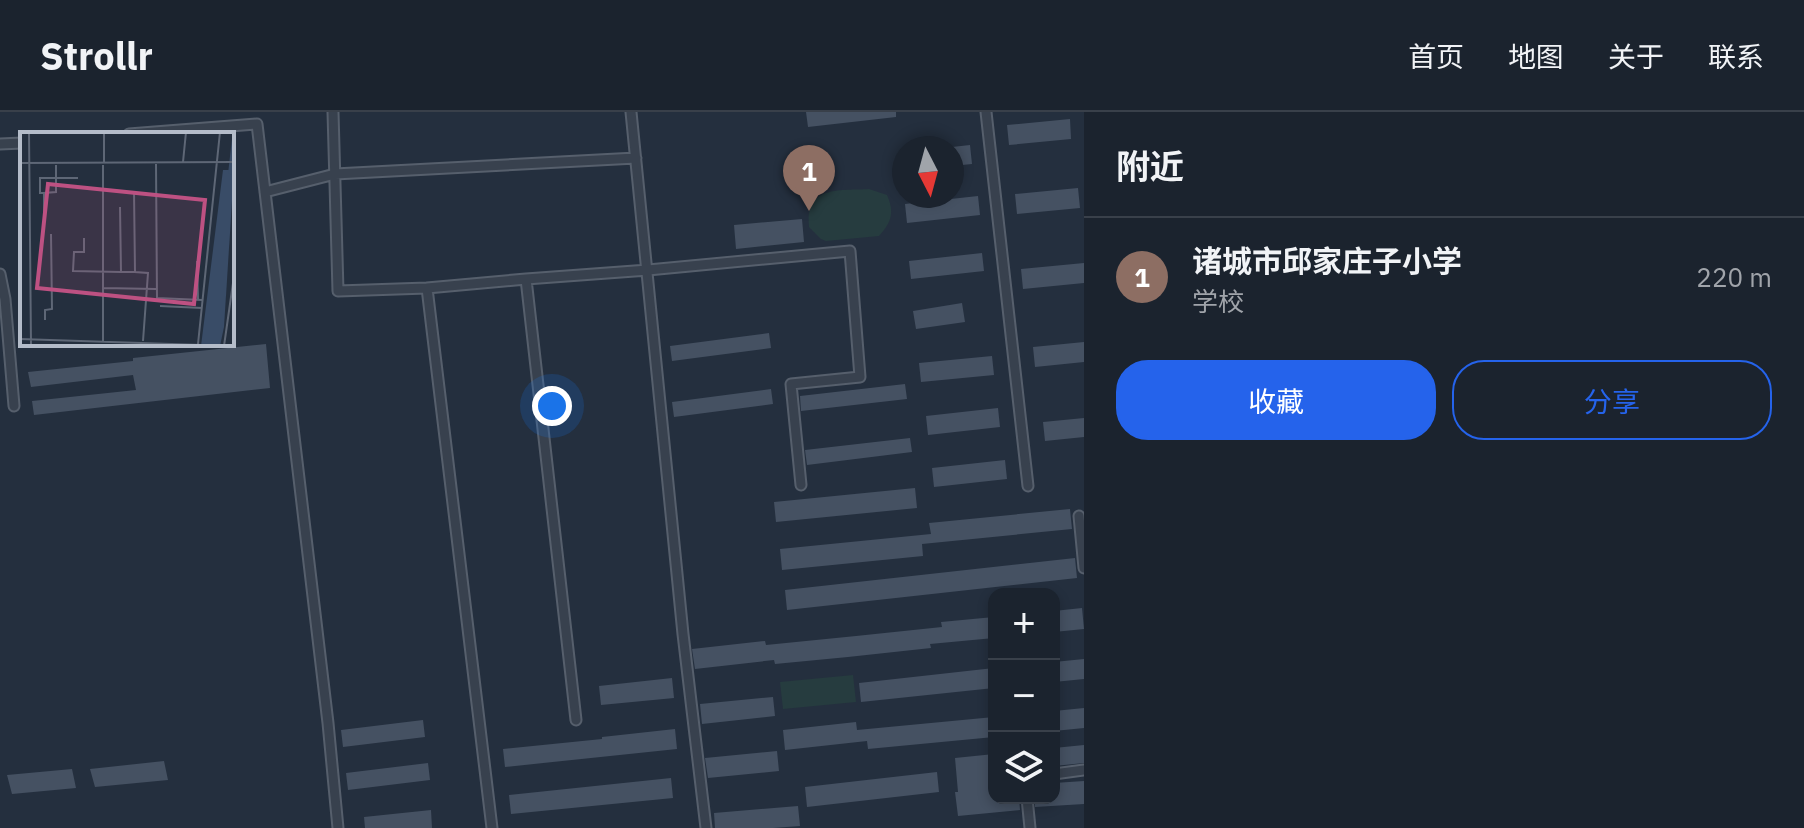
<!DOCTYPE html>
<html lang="zh">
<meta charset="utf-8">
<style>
:root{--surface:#1b232e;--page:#282f3a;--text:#f1f3f6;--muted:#a0a4aa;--line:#39404a;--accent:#2563eb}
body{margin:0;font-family:"IBM Plex Sans","Noto Sans SC",sans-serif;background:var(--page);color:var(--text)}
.controls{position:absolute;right:24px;bottom:24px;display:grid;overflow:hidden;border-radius:16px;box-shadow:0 4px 12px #0003}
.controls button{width:72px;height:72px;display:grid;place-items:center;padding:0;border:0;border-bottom:2px solid var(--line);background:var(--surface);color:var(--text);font:40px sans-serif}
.compass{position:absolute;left:892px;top:24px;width:72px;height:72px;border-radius:50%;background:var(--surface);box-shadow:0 4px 12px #0003;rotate:174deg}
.you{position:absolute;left:552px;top:294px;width:28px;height:28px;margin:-20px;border:6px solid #fff;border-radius:50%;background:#1a73e8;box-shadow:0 0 0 12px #1a73e833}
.badge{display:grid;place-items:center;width:52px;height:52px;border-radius:50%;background:var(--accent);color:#fff;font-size:26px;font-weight:700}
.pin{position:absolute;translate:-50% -66px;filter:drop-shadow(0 2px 4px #0008)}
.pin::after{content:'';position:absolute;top:42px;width:28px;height:24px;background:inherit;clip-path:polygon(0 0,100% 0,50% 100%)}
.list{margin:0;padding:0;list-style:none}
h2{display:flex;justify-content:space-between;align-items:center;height:104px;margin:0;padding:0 32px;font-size:34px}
h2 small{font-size:26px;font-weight:400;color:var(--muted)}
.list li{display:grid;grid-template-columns:52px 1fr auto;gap:24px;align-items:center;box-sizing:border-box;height:120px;padding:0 32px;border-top:2px solid var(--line)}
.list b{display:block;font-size:30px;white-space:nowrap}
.list p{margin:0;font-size:26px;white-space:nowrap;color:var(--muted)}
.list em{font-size:26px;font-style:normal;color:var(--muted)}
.actions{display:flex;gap:16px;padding:24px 32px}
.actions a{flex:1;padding:18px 0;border:2px solid var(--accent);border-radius:32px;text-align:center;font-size:28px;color:var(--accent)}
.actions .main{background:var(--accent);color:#fff}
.icon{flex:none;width:44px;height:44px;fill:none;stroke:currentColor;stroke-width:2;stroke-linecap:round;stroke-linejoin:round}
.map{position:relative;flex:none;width:1084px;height:716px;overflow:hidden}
header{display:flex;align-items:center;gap:48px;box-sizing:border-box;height:112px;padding:0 40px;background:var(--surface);border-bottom:2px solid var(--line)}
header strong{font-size:38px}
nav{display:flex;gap:44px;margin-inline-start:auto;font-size:28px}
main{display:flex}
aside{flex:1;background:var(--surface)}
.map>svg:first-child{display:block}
.green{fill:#263c3f}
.building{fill:#455162}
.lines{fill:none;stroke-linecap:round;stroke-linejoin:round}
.minor-casing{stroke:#565f6c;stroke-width:13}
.minor{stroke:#38414e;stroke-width:9}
.inset-river{fill:none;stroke:#394c67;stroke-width:4}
.inset-road{fill:none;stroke:#5e6776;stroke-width:2}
.view{fill:#bd5182;fill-opacity:0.15;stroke:#bd5182;stroke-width:4}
.inset-edge{fill:none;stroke:#b4bcc9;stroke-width:4}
</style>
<header>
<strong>Strollr</strong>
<nav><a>首页</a><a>地图</a><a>关于</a><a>联系</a></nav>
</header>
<main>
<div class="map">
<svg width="1084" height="716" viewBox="0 0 1084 716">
<rect width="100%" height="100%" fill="#242f3e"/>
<path class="green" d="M 869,77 L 887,83 C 895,101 891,111 879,124 L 826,129 L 821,127 L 809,115 C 805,73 839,79 869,77 Z
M 853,563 L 856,590 L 783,597 L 780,570 Z"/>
<path class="building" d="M 806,0 L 896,0 L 896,5 L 808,15 Z
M 1070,7 L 1071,27 L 1009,33 L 1007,13 Z
M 970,33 L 972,52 L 952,54 L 952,35 Z
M 1078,76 L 1080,96 L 1017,102 L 1015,82 Z
M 978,84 L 980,103 L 907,111 L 905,92 Z
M 802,107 L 804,130 L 736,137 L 734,113 Z
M 982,141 L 984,159 L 911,167 L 909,149 Z
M 1084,151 L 1084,171 L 1023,177 L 1021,157 Z
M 962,191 L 965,210 L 916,217 L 913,199 Z
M 769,221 L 771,236 L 672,249 L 670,234 Z
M 1084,230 L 1084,250 L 1035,255 L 1033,235 Z
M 266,232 L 270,276 L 34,303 L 32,289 L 136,278 L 133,263 L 31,275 L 28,260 L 133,249 L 133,246 Z
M 992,244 L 994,263 L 921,270 L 919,251 Z
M 905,272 L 907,287 L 801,299 L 800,284 Z
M 771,277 L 773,292 L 674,305 L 672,290 Z
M 998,296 L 1000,315 L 928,323 L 926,304 Z
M 1084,306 L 1084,325 L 1045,329 L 1043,310 Z
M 910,326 L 912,340 L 807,353 L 805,338 Z
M 1005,348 L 1007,367 L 934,375 L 932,356 Z
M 915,376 L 917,396 L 776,410 L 774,390 Z
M 1070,397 L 1072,417 L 922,432 L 923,444 L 782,458 L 780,437 L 931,422 L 929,411 Z
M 1075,446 L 1077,466 L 787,498 L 785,478 Z
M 1082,496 L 1084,517 L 1054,520 L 1054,499 Z
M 994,505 L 994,526 L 930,532 L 931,536 L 848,545 L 775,552 L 774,548 L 695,557 L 692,537 L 765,529 L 766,533 L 856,524 L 942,515 L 941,510 Z
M 1084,547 L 1084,567 L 1054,570 L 1054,550 Z
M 994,556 L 994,576 L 861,590 L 859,571 Z
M 672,566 L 674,586 L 601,593 L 599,574 Z
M 773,585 L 775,604 L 702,612 L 700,592 Z
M 1084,596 L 1084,616 L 1054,619 L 1054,599 Z
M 994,605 L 994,625 L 868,637 L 867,629 L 785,638 L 783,618 L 856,610 L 857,618 Z
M 423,608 L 425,625 L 343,635 L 341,618 Z
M 675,617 L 677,637 L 505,655 L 503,637 L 602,627 L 602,625 Z
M 1084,633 L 1084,651 L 1054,654 L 1054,636 Z
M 777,639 L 779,659 L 708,666 L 705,646 Z
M 994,642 L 994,686 L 1019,686 L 1020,698 L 958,704 L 955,680 L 958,680 L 955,646 Z
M 164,649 L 168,668 L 95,675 L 90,657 Z
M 428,651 L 430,668 L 348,678 L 346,661 Z
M 72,657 L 76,676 L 12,682 L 7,663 Z
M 937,660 L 939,680 L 807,695 L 805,675 Z
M 671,666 L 673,686 L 511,702 L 509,683 Z
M 1084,669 L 1084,692 L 1035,695 L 1035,686 L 1054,686 L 1054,671 Z
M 798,694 L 800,714 L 773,716 L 715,716 L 714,701 Z
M 431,698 L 432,716 L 365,716 L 364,705 Z"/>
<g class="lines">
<g class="minor-casing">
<path id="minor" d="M 333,0 L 338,179 L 427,176 L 492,716
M 631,0 L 683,522 L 706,716
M 986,0 L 1028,374
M 129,22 L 257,12 L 328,611 L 338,716
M 0,32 L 22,31
M 265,80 L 335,62 L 636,46
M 0,162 L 5,187 L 14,294
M 526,167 L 648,158 L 850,139 L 860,265 L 791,272 L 801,373
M 427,176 L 526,167 L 576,608
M 1079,404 L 1084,456
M 1054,662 L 1084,658
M 1027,686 L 1030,716"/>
</g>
<use href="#minor" class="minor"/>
</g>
<g transform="translate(20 20)">
<rect width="214" height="214" fill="#242f3e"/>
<path d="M 203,38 L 214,38 L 204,195 L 200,214 L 181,214 Z" fill="#394c67"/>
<path class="inset-river" d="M 210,42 L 214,7"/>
<path class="inset-road" d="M 9,0 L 11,214M 84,0 L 84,30M 163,30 L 166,0M 0,31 L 214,30M 136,32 L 137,166 L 182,168M 114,59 L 115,140 L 128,141 L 123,209M 24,61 L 20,61 L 20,46 L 58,46M 100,75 L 101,140 L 115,140M 24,97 L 24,61 L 36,60 L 36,33M 64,106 L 64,120 L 54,120 L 53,139 L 101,140M 177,129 L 178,167M 83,156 L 136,157M 140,174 L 182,176M 25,188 L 25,178 L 32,177 L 31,102M 0,207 L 212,214M 83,210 L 83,33M 178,212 L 200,0M 204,214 L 214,144"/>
<path class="view" d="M 28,52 L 185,68 L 174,172 L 17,156 Z"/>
<rect width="214" height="214" class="inset-edge"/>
</g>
</svg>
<div class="controls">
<button>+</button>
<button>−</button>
<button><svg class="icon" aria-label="layers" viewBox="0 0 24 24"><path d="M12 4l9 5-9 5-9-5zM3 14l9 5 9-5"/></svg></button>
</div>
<svg class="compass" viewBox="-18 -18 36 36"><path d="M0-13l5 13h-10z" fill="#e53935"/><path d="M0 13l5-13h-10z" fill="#a0a4aa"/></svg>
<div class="you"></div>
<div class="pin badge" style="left:809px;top:99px;background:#8d6e63">1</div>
</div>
<aside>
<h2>附近<small></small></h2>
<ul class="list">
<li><span class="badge" style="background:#8d6e63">1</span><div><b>诸城市邱家庄子小学</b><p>学校</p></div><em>220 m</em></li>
</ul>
<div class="actions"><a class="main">收藏</a><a>分享</a></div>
</aside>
</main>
